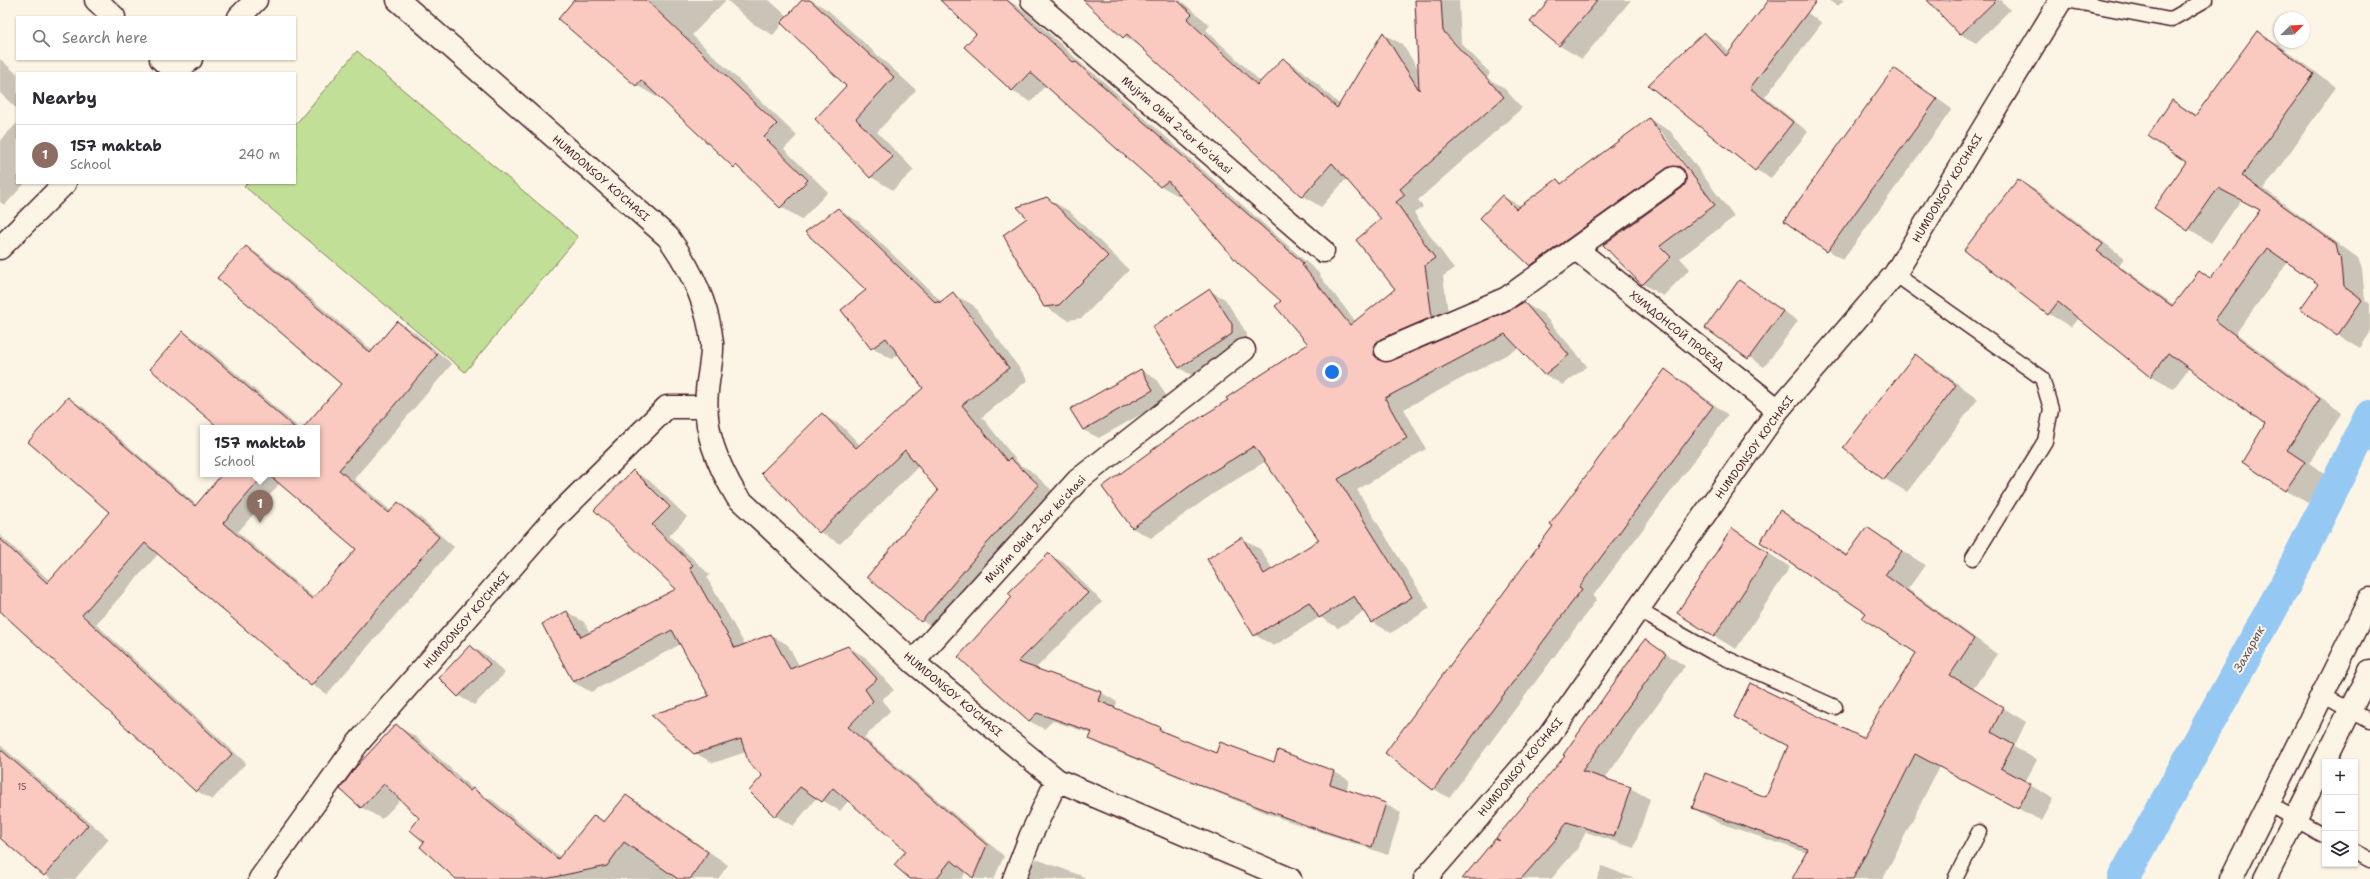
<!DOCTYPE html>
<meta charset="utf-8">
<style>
:root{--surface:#fff;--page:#f7f7f7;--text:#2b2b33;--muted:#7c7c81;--line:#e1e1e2;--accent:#d93025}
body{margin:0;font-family:"Shantell Sans",sans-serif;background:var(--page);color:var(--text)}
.controls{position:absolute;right:12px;bottom:12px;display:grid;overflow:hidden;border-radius:0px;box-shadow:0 1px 3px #0004}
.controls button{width:36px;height:36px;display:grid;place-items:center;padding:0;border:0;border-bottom:1px solid var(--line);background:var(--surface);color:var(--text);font:20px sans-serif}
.compass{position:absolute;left:2274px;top:12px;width:36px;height:36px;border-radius:50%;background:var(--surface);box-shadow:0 1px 3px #0004;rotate:66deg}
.you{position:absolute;left:1332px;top:372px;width:14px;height:14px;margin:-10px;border:3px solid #fff;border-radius:50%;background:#1a73e8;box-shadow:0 0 0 6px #1a73e833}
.badge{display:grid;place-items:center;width:26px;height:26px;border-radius:50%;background:var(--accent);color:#fff;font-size:13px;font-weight:700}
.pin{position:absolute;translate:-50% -33px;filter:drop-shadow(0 1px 2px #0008)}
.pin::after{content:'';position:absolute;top:21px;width:14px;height:12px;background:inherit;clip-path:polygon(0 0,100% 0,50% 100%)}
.popup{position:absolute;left:200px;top:425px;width:120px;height:52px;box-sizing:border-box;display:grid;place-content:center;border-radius:0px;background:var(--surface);filter:drop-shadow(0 1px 3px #0005);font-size:13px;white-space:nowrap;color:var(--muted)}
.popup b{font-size:15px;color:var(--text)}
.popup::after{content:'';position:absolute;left:50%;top:100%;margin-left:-8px;border:8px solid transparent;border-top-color:var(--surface)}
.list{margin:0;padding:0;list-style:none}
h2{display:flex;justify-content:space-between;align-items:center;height:52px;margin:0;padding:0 16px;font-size:17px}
h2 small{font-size:13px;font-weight:400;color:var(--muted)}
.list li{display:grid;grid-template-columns:26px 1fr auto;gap:12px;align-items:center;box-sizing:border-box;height:60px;padding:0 16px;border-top:1px solid var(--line)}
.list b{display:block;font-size:15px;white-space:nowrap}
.list p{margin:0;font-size:13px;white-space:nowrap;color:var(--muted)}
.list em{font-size:13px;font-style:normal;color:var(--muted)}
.icon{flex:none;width:22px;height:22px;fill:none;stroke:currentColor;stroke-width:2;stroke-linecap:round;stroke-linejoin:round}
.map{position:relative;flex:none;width:2370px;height:879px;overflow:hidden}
.search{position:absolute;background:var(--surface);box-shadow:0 1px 3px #0004;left:16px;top:16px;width:280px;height:44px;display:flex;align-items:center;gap:10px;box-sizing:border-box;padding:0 14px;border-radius:0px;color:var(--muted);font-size:15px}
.panel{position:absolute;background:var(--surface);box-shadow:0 1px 3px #0004;left:16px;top:72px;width:280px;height:112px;border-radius:0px}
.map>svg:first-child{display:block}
.green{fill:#c2df97;stroke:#867f61}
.shadow{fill:#0003;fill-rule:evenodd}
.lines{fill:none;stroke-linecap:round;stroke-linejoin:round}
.canal{stroke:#95c9f3;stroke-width:32}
.building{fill:#facac0;stroke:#4a1f2b}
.service-casing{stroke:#4a1f2b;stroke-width:17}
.minor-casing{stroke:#4a1f2b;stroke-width:25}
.service{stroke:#fcf5e5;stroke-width:14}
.minor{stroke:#fcf5e5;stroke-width:22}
.labels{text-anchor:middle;stroke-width:4;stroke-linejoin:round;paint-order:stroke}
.number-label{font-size:9px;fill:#764a50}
.street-label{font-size:11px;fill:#4a1f2b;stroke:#fcf5e5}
.water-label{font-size:12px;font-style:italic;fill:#605267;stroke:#fcf5e5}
</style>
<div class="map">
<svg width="2370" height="879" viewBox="0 0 2370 879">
<rect width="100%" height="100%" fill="#fcf5e5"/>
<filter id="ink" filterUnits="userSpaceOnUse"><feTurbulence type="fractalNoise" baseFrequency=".025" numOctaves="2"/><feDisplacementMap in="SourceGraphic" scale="8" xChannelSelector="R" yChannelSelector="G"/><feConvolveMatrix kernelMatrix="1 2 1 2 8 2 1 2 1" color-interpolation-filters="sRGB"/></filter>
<g filter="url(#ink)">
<path class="green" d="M 357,51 L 578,237 L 465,372 L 244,186 L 247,183 L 295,183 L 295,125 Z"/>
<path class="shadow" d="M 575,0 L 726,0 L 692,35 L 797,136 L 784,149 L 828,192 L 802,219 L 781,207 L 659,95 L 657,97 L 636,85 Z
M 727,0 L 769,0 L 788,17 L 804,0 L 811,0 L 828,10 L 916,90 L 877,132 L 914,170 L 893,190 L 871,177 L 816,119 L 848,86 L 783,23 L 773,35 L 752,23 Z
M 941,0 L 1008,0 L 1026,12 L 1086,68 L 1095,74 L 1321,275 L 1320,276 L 1356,322 L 1396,289 L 1383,219 L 1347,178 L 1321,207 L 1303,196 L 1142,47 L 1124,37 L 1084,0 L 1180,0 L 1210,25 L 1206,30 L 1261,82 L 1283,59 L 1302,70 L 1340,105 L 1383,34 L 1402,44 L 1420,72 L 1416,0 L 1459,0 L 1461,43 L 1490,73 L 1487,78 L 1503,87 L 1522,108 L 1418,200 L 1423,207 L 1414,213 L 1454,269 L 1443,276 L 1450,327 L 1395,354 L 1393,362 L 1512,310 L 1524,303 L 1543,314 L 1587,366 L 1563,385 L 1544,374 L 1519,348 L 1404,409 L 1426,449 L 1357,490 L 1430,608 L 1391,633 L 1372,622 L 1365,611 L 1338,628 L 1320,617 L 1274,646 L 1255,635 L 1242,538 L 1260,549 L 1273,570 L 1320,541 L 1266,461 L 1213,494 L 1151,538 L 1132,528 L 1229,401 L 1309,344 L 1282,301 L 1182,196 L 1180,197 L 1161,186 L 1046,85 L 1031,102 L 1012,91 L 978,34 Z
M 1550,0 L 1631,0 L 1582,59 L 1560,46 L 1531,22 Z
M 1770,0 L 1789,0 L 1822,23 L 1765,97 L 1808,132 L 1771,178 L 1756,170 L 1704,34 L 1719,42 L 1730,53 Z
M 1829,0 L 1844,0 L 1838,6 Z
M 1929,0 L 2001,0 L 2010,10 L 1976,43 L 1960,34 Z
M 2257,33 L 2279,45 L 2336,87 L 2264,189 L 2358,258 L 2362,269 L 2365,300 L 2370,304 L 2370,333 L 2360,348 L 2338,335 L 2319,284 L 2288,262 L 2236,333 L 2342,413 L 2309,463 L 2327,475 L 2308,503 L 2285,490 L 2267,423 L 2189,368 L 2173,389 L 2151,376 L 2078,318 L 2071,327 L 2049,314 L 2018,180 L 2040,193 L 2124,258 L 2119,265 L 2174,305 L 2199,272 L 2211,279 L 2261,211 L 2241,200 L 2211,243 L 2156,207 L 2188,162 L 2173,101 L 2196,115 Z
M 0,59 L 17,74 L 17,109 L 0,93 Z
M 1894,69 L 1952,109 L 1843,260 L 1785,221 Z
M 1649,119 L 1670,131 L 1734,217 L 1680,258 L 1690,269 L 1663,296 L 1643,284 L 1604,245 L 1682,189 L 1687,179 L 1551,277 L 1531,265 L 1502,196 L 1521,206 L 1557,180 L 1563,184 ZM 1661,131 L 1694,176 L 1690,174 L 1659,133 Z
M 17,123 L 17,183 L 25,183 L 5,205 L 0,202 L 0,141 Z
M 1046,198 L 1069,211 L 1129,270 L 1082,318 L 1068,320 L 1045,307 L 1029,218 Z
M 838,210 L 858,221 L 942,302 L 953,294 L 973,305 L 1028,380 L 982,417 L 1020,465 L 1030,470 L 1059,497 L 942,633 L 922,621 L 869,577 L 940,491 L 919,466 L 840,544 L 820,532 L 763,473 L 822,415 L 842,426 L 860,445 L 924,389 L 899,354 L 892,359 L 872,348 L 867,290 Z
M 246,247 L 261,256 L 373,351 L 398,322 L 413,331 L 452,364 L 354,479 L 391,511 L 398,503 L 414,512 L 454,547 L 327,694 L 312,685 L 159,553 L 96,624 L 246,763 L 212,800 L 197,791 L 0,610 L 0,535 L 50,581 L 111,512 L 68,398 L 83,407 L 197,505 L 224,474 L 317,474 L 317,428 L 304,428 L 342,384 ZM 280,483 L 357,549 L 314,598 L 238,532 Z
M 1739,281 L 1798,321 L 1764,367 L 1706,327 Z
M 1210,291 L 1225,299 L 1247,334 L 1247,343 L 1195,377 L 1179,368 Z
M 183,332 L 199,341 L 299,428 L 221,428 Z
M 1915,355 L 1937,368 L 1978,399 L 1907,492 L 1885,479 L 1845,448 Z
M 1141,370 L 1156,379 L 1168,399 L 1099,438 L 1083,430 Z
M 1665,370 L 1680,379 L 1728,415 L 1593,596 L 1597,599 L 1449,798 L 1434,789 L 1555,526 Z
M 633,471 L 650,481 L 687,517 L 669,536 L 710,575 L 707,578 L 745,645 L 771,635 L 788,645 L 800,667 L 848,647 L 865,657 L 894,690 L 882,699 L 890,711 L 864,738 L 1004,856 L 994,879 L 977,879 L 967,871 L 961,879 L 912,879 L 907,851 L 849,800 L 840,811 L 817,797 L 793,826 L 776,816 L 750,791 L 763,776 L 746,752 L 713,763 L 695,753 L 710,696 L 681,644 L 591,692 L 573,682 L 567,612 L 584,622 L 590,633 L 678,589 L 595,510 Z
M 1780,512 L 1848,555 L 1867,528 L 1925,565 L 1908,589 L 1997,654 L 1973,689 L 2026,722 L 2014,747 L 2037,760 L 2025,782 L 2054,799 L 2042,821 L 1939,767 L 1883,879 L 1794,879 L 1807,853 L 1717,822 L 1693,808 L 1767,799 L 1789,747 L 1736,717 L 1864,740 L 1917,653 L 1867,612 Z
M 1732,530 L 1790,567 L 1736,649 L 1714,636 Z
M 1049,555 L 1065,563 L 1102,602 L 1035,669 L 1102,693 L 1117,702 L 1115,709 L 1159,727 L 1174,737 L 1216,754 L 1274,764 L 1279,751 L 1334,772 L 1349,780 L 1346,791 L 1385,804 L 1401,813 L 1388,855 L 1274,816 L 1105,747 L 1090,739 L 1092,734 L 1053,721 L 1044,729 L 1029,721 L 960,657 Z
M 1645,641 L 1685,666 L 1604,780 L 1630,788 L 1650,799 L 1634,848 L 1586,832 L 1577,849 L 1551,879 L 1463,879 L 1505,844 Z
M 471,646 L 486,655 L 505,673 L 474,705 L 459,696 Z
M 396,725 L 416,737 L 474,790 L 494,801 L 560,857 L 595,816 L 605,822 L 626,796 L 647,808 L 728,865 L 718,879 L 458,879 L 425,842 L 421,818 L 401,799 L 382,819 L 361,807 Z
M 0,745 L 109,839 L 75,879 L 51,879 L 0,836 Z
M 1036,859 L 1082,876 L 1087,879 L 1027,879 Z
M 1602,866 L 1635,879 L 1597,879 Z"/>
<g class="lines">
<path class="canal" d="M 2123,879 L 2285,585 L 2370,416"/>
</g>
<path class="building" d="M 574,0 L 646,0 L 777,124 L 764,137 L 808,180 L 780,208 L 736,165 L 734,168 L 641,80 L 636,86 L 558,19 Z
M 802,0 L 810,0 L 894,77 L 856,119 L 893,157 L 870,178 L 815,119 L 846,86 L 781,23 Z
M 940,0 L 1007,0 L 1074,63 L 1076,62 L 1303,263 L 1302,265 L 1350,325 L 1395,289 L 1356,240 L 1381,219 L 1332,163 L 1302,197 L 1127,34 L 1123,38 L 1083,0 L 1177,0 L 1192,14 L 1187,19 L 1257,85 L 1283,58 L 1337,108 L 1383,32 L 1419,90 L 1415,0 L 1441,0 L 1443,31 L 1504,97 L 1400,189 L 1405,195 L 1396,202 L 1435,258 L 1425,265 L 1432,317 L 1381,339 L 1376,343 L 1374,355 L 1379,360 L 1391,361 L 1512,309 L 1524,302 L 1569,355 L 1544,375 L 1505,334 L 1385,398 L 1407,438 L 1338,479 L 1412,597 L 1371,623 L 1354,596 L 1319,618 L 1309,602 L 1254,636 L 1207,559 L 1242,537 L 1264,574 L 1319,540 L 1254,446 L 1194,483 L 1132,528 L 1102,487 L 1174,434 L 1228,400 L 1226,398 L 1308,344 L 1275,306 L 1281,301 L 1238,263 L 1168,181 L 1160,187 L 1030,72 L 1012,91 L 964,47 L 976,34 Z
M 1549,0 L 1598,0 L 1559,46 L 1530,22 Z
M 1769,0 L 1817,0 L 1750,88 L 1793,122 L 1755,171 L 1648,85 L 1704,32 L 1726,56 Z
M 1927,0 L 1996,0 L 1960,35 Z
M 2257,31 L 2314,74 L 2242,176 L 2336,244 L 2339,256 L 2340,255 L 2343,286 L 2362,300 L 2337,336 L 2300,309 L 2318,284 L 2267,248 L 2215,320 L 2320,399 L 2287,450 L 2305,462 L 2285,491 L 2242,462 L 2265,424 L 2168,353 L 2150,377 L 2058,302 L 2048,315 L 1964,250 L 2018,179 L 2103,244 L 2097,251 L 2172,306 L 2199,271 L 2210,279 L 2260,210 L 2218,188 L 2188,231 L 2154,208 L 2186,162 L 2148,136 L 2172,100 L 2195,116 Z
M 1894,68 L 1937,99 L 1827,252 L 1784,221 Z
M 1649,118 L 1715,205 L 1660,246 L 1671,257 L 1642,285 L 1603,245 L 1682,188 L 1686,183 L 1686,176 L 1684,170 L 1679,166 L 1667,168 L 1530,266 L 1480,218 L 1502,195 L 1516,209 L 1557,179 L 1561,184 Z
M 1047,197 L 1108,256 L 1059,305 L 1044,307 L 1003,235 L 1027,218 L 1017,207 Z
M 838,208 L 936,303 L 938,301 L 939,303 L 953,292 L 1009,368 L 962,405 L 1007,461 L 1010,458 L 1039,485 L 983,548 L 921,622 L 867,577 L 938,491 L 905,450 L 819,533 L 761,473 L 822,413 L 856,448 L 923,388 L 886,338 L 871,349 L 841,310 L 866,290 L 805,232 Z
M 246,246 L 370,353 L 397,321 L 437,355 L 339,470 L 389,513 L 398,502 L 439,537 L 311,686 L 145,543 L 82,615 L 232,754 L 196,792 L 0,611 L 0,539 L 47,583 L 109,512 L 28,442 L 68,397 L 195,506 L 222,474 L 265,474 L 223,523 L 312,599 L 356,549 L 268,474 L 317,474 L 317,428 L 303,428 L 341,384 L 217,278 Z
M 1739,280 L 1783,311 L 1748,359 L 1705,328 Z
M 1210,289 L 1232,324 L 1232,334 L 1179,368 L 1152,327 Z
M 183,331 L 295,428 L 219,428 L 150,369 Z
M 1915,354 L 1956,385 L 1884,480 L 1843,448 Z
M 1141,369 L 1153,390 L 1083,430 L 1070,409 Z
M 1665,369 L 1713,406 L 1579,587 L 1582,589 L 1433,790 L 1385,753 L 1553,526 L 1550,524 Z
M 633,470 L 670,507 L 652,525 L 693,565 L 690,568 L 735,648 L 771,634 L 790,669 L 848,646 L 877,679 L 865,689 L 873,701 L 848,727 L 987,845 L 973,878 L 951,860 L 936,879 L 910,879 L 894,865 L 906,851 L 833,788 L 822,802 L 800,787 L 775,817 L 749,791 L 762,776 L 748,761 L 741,739 L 694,754 L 651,715 L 709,696 L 672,630 L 573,682 L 542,624 L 567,611 L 581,637 L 676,589 L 594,510 Z
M 1780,510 L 1846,556 L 1867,527 L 1902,551 L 1885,575 L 1974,639 L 1950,675 L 2003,707 L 1991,732 L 2014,745 L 2001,768 L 2031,784 L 2018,809 L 1915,754 L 1853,879 L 1792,879 L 1808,849 L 1692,808 L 1705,773 L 1766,797 L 1788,746 L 1734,717 L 1750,683 L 1863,738 L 1916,653 L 1862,618 L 1866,613 L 1760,542 Z
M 1732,528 L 1769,553 L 1714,637 L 1677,613 Z
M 1049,553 L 1088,593 L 1018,662 L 1102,692 L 1099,701 L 1160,727 L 1159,730 L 1216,753 L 1220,742 L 1274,762 L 1278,750 L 1334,771 L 1330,784 L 1386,803 L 1372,847 L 1308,826 L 1203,786 L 1089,739 L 1092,732 L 1037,713 L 1029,721 L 958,657 L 1012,597 L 1008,593 Z
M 1645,639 L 1666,654 L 1582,771 L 1631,787 L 1614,837 L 1567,822 L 1557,838 L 1521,879 L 1462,879 L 1495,839 L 1500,841 L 1496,838 L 1565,756 L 1563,755 Z
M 470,645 L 490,664 L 458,697 L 439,678 Z
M 396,724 L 470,791 L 473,788 L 558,859 L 594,815 L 604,822 L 626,795 L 708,852 L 690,879 L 678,879 L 624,842 L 607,866 L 545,879 L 456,879 L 420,847 L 424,842 L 410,830 L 419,818 L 384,784 L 361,808 L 340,789 L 355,768 Z
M 0,749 L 88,825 L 44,876 L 0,838 Z"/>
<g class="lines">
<g class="service-casing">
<path id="service" d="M 2066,0 L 2170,20 L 2205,0
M 1895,274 L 2042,378 L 2051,409 L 2045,441 L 1973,558
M 1638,610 L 1712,652 L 1835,707
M 2324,696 L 2370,721
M 2269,804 L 2325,836
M 2355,852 L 2370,860
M 1955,879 L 1979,832"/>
</g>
<g class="minor-casing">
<path id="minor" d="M 96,0 L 114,17
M 398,0 L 668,237 C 691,269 708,304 712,343 C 713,358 708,376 707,391 C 703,431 717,463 737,497 L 913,662 L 1057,780 L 1290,879
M 1032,0 L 1323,251
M 239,17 L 256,0
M 161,59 L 175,72
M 174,73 L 191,59
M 0,248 L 65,183
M 1576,249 L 1778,410
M 1386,350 L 1507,298 L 1674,178
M 913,662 L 1078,480 L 1244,350
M 260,879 L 358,743 L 551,522 L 667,407 L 705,407
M 1014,879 L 1031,835 L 1057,780
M 1425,879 L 1549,736 L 1778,410 L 1895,274 L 2061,0
M 2231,879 L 2370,599
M 2265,879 L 2370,671"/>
</g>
<use href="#service" class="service"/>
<use href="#minor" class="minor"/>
</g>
</g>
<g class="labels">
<g class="number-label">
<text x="22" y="790">15</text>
</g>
<g class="street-label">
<text transform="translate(1177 125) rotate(41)" y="4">Mujrim Obid 2-tor koʻchasi</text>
<text transform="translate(601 178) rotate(41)" y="4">HUMDONSOY KO'CHASI</text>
<text transform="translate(1947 188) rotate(-59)" y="4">HUMDONSOY KO'CHASI</text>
<text transform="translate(1677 330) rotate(39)" y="4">ХУМДОНСОЙ ПРОЕЗД</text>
<text transform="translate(1754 447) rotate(-54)" y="4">HUMDONSOY KO'CHASI</text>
<text transform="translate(1035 529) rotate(-47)" y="4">Mujrim Obid 2-tor koʻchasi</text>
<text transform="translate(466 620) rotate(-49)" y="4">HUMDONSOY KO'CHASI</text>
<text transform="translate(953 694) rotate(40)" y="4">HUMDONSOY KO'CHASI</text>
<text transform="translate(1520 767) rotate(-50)" y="4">HUMDONSOY KO'CHASI</text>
</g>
<g class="water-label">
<text transform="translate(2249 649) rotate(-61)" y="4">Захарык</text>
</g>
</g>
</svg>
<div class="controls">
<button>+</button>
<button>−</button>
<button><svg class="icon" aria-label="layers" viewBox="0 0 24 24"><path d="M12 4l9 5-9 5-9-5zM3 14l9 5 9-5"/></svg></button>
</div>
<svg class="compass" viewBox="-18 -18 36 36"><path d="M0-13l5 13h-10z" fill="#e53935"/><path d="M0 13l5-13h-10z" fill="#7c7c81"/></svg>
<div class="you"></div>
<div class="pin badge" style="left:260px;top:523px;background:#8d6e63">1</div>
<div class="popup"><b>157 maktab</b>School</div>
<div class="search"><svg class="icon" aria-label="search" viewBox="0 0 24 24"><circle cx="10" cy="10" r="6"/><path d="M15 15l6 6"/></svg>Search here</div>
<section class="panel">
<h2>Nearby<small></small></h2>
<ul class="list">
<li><span class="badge" style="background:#8d6e63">1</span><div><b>157 maktab</b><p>School</p></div><em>240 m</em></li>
</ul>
</section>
</div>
